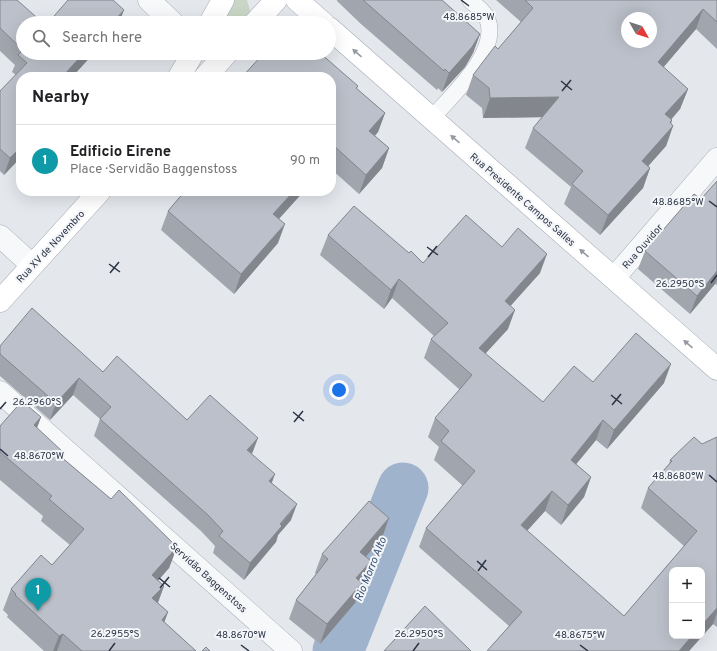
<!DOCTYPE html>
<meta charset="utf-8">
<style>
:root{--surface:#fff;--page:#f6f6f6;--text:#202124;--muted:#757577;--line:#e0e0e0;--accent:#d93025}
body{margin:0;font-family:Overpass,sans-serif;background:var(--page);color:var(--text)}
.controls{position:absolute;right:12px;bottom:12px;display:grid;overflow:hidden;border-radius:8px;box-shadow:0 4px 16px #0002}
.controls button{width:36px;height:36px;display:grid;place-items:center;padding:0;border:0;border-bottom:1px solid var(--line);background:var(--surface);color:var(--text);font:20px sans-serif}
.compass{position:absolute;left:621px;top:12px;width:36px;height:36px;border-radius:50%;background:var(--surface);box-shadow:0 4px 16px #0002;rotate:129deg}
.you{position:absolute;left:339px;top:390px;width:14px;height:14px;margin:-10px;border:3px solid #fff;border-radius:50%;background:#1a73e8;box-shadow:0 0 0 6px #1a73e833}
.badge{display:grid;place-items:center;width:26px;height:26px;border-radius:50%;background:var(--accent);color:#fff;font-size:13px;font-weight:700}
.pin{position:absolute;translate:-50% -33px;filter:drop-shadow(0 1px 2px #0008)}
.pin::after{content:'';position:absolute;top:21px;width:14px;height:12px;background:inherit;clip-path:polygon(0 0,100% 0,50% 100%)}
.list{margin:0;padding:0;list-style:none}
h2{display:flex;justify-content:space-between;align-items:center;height:52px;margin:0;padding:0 16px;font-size:17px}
h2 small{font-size:13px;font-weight:400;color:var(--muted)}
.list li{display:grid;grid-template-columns:26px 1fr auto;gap:12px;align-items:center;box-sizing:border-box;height:72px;padding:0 16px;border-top:1px solid var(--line)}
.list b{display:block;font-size:15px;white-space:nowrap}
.list p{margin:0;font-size:13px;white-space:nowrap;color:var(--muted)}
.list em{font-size:13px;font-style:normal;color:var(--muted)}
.icon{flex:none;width:22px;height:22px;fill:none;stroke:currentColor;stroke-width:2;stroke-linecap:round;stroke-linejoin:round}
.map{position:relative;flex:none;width:717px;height:651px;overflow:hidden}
.search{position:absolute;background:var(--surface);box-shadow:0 4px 16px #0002;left:16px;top:16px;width:320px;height:44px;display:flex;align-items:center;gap:10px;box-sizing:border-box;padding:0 14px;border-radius:22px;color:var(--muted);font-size:15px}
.panel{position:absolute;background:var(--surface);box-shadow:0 4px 16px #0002;left:16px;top:72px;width:320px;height:124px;border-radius:16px}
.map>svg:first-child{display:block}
.green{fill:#c9d6c5}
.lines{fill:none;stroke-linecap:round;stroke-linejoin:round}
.river{stroke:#9fb4cc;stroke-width:51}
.service-casing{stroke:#a9aeb7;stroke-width:17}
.minor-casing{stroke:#a9aeb7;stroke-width:23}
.primary-casing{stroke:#a3abb8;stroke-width:23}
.service{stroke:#f7f8fa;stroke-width:16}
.minor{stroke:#f7f8fa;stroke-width:22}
.primary{stroke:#fff;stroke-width:22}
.wall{fill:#a1a5ae}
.shaded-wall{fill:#83868d}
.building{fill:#bbc0ca;stroke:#83868d;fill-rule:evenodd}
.oneway{fill:#959aa2}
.ticks{fill:none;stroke:#2b3445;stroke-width:1.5}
.labels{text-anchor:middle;stroke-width:4;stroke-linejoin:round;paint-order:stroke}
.street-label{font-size:10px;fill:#2b3445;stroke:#f4f6f9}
.water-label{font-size:11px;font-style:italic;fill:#34527a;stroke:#f4f6f9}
.ticks-label{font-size:10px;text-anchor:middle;fill:#2b3445;stroke:#f4f6f9;stroke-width:4;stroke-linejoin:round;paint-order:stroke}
</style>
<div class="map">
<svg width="717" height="651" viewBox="0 0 717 651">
<rect width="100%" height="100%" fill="#e4e7ec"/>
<path class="green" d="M 234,0 L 247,0 L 252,17 L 247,23 L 220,23 Z"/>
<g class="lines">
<path class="river" d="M 338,651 L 403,488"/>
<g class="service-casing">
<path id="service" d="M 432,118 C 452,95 501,52 487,18 C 484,11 475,5 470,0"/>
</g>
<g class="minor-casing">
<path id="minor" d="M 149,0 L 173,23
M 0,236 L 32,265
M 614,278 L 717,159
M 0,392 L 291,651"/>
</g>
<g class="primary-casing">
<path id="primary" d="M 297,0 L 323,23
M 210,23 L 223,0
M 255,23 L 276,0
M 329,28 L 717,369
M 179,77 L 193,53
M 205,77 L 227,53
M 0,301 L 100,191"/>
</g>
<use href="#service" class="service"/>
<use href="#minor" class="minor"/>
<use href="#primary" class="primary"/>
</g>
<path class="wall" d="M 0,0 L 43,23 L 23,53 L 94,53 L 72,77 L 21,77 L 21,157 L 4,175 L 0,171 L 0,91 L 16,75 L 12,72 L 15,65 L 0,51 Z
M 337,0 L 442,0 L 480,34 L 473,53 L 465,67 L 442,92 L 438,88 L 437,90 L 361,24 L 337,1 Z
M 496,0 L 717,0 L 717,49 L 696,29 L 663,67 L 688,89 L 680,109 L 671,120 L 672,120 L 671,124 L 673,126 L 666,146 L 648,166 L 650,168 L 643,188 L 600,235 L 564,204 L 571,187 L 525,148 L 533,128 L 542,117 L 483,118 L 482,108 L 466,95 L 473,75 L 498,49 L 521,22 Z
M 331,77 L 358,86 L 357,89 L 385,113 L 378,132 L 375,136 L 389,148 L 382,168 L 359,194 L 331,169 Z
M 717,181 L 717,285 L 715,284 L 690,314 L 638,269 L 645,251 L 701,199 Z
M 185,191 L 304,191 L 279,219 L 278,243 L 234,294 L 161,230 L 168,211 Z
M 328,235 L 409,253 L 423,263 L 502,247 L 540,273 L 510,306 L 508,329 L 485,354 L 543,402 L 593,382 L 664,383 L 607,449 L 596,440 L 576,464 L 591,477 L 584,497 L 561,525 L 545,511 L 527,531 L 624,616 L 684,546 L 641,508 L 648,488 L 669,464 L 670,460 L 717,437 L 717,627 L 713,624 L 689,651 L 487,651 L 509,626 L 419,547 L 426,528 L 463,486 L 434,460 L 439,447 L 428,437 L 435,418 L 460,390 L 424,358 L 431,339 L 434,336 L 392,298 L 384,309 L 320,255 Z
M 0,346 L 103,372 L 187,420 L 252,455 L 272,483 L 291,520 L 278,535 L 276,542 L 244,580 L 213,553 L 215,546 L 201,531 L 94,436 L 100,419 L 73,395 L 50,420 L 0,376 Z
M 41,417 L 37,428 L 61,457 L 111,499 L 177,547 L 169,568 L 158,581 L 164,586 L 158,603 L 168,612 L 164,622 L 196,651 L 44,651 L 7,617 L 8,615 L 3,610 L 11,589 L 52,565 L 70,545 L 41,521 L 43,516 L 0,480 L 0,426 Z
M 382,538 L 366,557 L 364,580 L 361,583 L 355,603 L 320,644 L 289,619 L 296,600 L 316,574 L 315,573 L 322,554 Z"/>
<path class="shaded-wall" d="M 703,9 L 696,29 L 651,82 L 658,62 Z
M 124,10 L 119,23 L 112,23 Z
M 480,34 L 473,53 L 465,67 L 442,92 L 449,73 Z
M 84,53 L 94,53 L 72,77 L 62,77 Z
M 688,89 L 680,109 L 658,134 L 665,114 Z
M 559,97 L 552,117 L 483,118 L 490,98 Z
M 385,113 L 378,132 L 362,150 L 369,131 Z
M 672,120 L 667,133 L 673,126 L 666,146 L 635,181 L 642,161 L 670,122 Z
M 334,146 L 331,154 L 331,150 Z
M 21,147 L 21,157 L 4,175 L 10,158 Z
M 389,148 L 382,168 L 359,194 L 366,175 Z
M 650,168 L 643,188 L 600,235 L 608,215 Z
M 294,191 L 304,191 L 266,233 L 273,214 Z
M 285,224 L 278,243 L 234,294 L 241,274 Z
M 547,254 L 540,273 L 498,320 L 505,301 Z
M 717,271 L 717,279 L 715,284 L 690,314 L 697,296 Z
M 399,279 L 392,298 L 384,309 L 391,290 Z
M 515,310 L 508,329 L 472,368 L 479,348 Z
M 671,364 L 664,383 L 607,449 L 614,430 Z
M 79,378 L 73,395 L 50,420 L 56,403 Z
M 41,417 L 33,438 L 34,425 Z
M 603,420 L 596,440 L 564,479 L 571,460 Z
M 258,438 L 252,454 L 247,450 Z
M 275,474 L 269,491 L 269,481 Z
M 591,477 L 584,497 L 561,525 L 568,505 Z
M 552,491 L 545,511 L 514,545 L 521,525 Z
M 297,504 L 291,520 L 278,535 L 276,542 L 244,580 L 250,563 Z
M 389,518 L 382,538 L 353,571 L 360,552 Z
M 177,547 L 169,568 L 144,596 L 152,575 Z
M 371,561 L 364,580 L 349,597 L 356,578 Z
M 362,583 L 355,603 L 320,644 L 327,624 Z
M 164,586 L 156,607 L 152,598 Z
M 717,608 L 717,613 L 713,624 L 689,651 L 679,651 L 692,636 L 702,636 L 702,625 Z
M 168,612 L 160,634 L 162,620 Z
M 63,634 L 57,651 L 53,651 L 59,636 Z"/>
<path class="building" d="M 0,0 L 17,0 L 43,23 L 23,23 L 23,50 L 0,28 Z
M 68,0 L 113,0 L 124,10 L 112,23 L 48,23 Z
M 363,0 L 442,0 L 480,34 L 472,47 L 449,73 L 445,69 L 444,71 Z
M 525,0 L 717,0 L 717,22 L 703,9 L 658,62 L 688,89 L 665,114 L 672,120 L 670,122 L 673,126 L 642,161 L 650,168 L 608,215 L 572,184 L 583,171 L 533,128 L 559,97 L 490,98 L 489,88 L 473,75 L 495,46 L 498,49 L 533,8 ZM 627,18 L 651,18 L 651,42 L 627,42 Z
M 23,50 L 23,53 L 84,53 L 62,77 L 21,77 L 21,147 L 10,158 L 0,149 L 0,91 L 27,63 L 18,55 Z
M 264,53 L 320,53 L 358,86 L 356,88 L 385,113 L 369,131 L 389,148 L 366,175 L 334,146 L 331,150 L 331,77 L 242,77 Z
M 717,181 L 717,271 L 697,296 L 645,251 L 694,194 L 701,199 Z
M 185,191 L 294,191 L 273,214 L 285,224 L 241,274 L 168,211 Z
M 354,206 L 409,253 L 411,251 L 423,263 L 466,215 L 502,247 L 518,228 L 547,254 L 505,301 L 515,310 L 479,348 L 543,402 L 574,366 L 593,382 L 636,333 L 671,364 L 614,430 L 603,420 L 571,460 L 591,477 L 568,505 L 552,491 L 521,525 L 624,616 L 697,531 L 648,488 L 672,461 L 670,460 L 694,437 L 702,444 L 717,437 L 717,608 L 702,625 L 702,570 L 672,570 L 672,636 L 692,636 L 679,651 L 487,651 L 522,612 L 426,528 L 475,471 L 441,441 L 449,431 L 435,418 L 472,375 L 431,339 L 448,323 L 399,279 L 391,290 L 328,235 Z
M 32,308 L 103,372 L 117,356 L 187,420 L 210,395 L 258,438 L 247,450 L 275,474 L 269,481 L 297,504 L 280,524 L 282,526 L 250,563 L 219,536 L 223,531 L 208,515 L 100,419 L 111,407 L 79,378 L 56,403 L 0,354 L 0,346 Z
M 22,401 L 41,417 L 34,425 L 63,452 L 60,456 L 111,499 L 119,490 L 177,547 L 152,575 L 164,586 L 152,598 L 168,612 L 162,620 L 196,651 L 82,651 L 63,634 L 59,636 L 15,595 L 16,594 L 11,589 L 41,555 L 52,565 L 84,529 L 49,499 L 52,496 L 0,452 L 0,426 Z
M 369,501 L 389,518 L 360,552 L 371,561 L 356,578 L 362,583 L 327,624 L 296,600 L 328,559 L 322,554 Z
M 425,606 L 471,651 L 384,651 Z
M 206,647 L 210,651 L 202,651 Z"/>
<defs><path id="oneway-solid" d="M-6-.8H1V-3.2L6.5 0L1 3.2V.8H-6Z"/></defs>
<g class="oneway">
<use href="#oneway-solid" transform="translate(357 53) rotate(-139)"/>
<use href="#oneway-solid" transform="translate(455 139) rotate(-139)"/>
<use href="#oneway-solid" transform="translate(584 253) rotate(-139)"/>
<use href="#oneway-solid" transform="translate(688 344) rotate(-139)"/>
</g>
<path class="ticks" d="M 461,0 L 469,6M 561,81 L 572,90M 562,91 L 571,80M 709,201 L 717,207M 427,247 L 438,255M 428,257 L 437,246M 109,264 L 120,272M 110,273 L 119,262M 711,283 L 717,275M 611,395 L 622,404M 612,405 L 621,394M 0,409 L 6,402M 293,412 L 304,421M 294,422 L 303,411M 0,449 L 8,456M 709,475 L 717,482M 477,561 L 487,570M 478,571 L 486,560M 159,578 L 170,587M 160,588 L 169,577M 241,645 L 249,651M 580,645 L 588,651M 109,651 L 115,643M 413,651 L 419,643"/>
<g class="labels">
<g class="street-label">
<text transform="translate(523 199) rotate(41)" y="4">Rua Presidente Campos Salles</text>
<text transform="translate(50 246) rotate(-47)" y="4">Rua XV de Novembro</text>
<text transform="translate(642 246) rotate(-49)" y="4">Rua Ouvidor</text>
<text transform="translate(209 577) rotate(42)" y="4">Servidão Baggenstoss</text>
</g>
<g class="water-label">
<text transform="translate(370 569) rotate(-68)" y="4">Rio Morro Alto</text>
</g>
</g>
<g class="ticks-label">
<text x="469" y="20">48.8685°W</text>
<text x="678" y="205">48.8685°W</text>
<text x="680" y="287">26.2950°S</text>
<text x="37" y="405">26.2960°S</text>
<text x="39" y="459">48.8670°W</text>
<text x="678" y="479">48.8680°W</text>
<text x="115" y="637">26.2955°S</text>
<text x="419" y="637">26.2950°S</text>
<text x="241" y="638">48.8670°W</text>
<text x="580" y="638">48.8675°W</text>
</g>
</svg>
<div class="controls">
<button>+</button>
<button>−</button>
</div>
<svg class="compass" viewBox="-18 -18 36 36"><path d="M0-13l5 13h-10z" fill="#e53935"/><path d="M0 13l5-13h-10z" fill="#757577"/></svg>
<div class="you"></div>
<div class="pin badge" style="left:38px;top:611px;background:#0f9aa8">1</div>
<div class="search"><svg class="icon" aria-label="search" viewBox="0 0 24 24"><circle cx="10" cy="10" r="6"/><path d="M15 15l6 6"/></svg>Search here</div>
<section class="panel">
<h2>Nearby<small></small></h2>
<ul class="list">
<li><span class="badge" style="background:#0f9aa8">1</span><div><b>Edificio Eirene</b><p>Place · Servidão Baggenstoss</p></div><em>90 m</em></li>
</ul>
</section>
</div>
